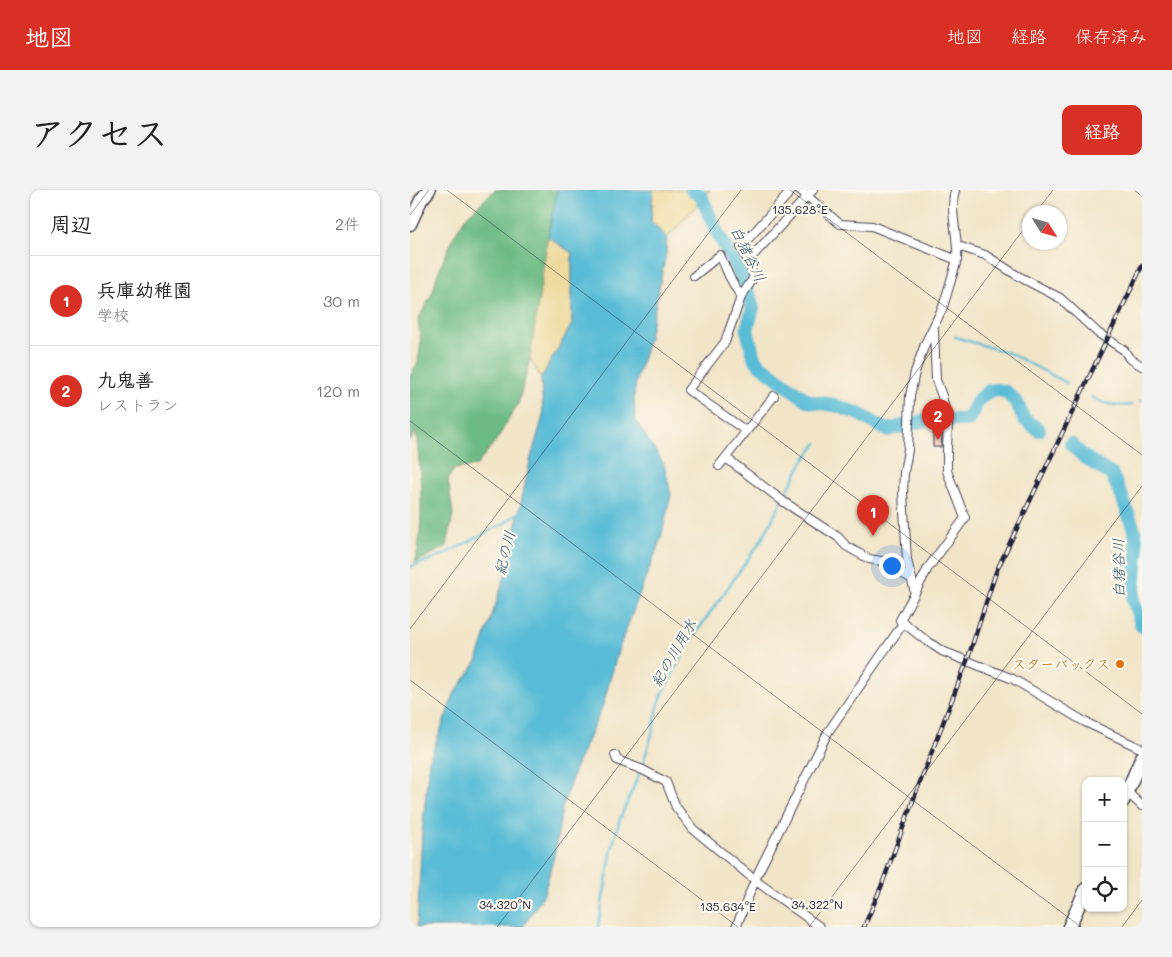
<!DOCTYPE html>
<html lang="ja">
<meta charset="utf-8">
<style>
:root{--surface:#fff;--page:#f2f2f2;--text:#202124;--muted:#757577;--line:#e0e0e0;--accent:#d93025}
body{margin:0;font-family:Mali,"Klee One",sans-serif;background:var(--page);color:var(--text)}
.controls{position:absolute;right:15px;bottom:15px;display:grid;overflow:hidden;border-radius:10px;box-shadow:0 1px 4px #0004}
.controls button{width:45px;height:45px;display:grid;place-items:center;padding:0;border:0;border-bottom:1px solid var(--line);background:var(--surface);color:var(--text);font:25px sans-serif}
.compass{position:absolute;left:612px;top:15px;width:45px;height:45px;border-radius:50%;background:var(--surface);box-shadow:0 1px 4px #0004;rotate:127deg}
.you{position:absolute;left:481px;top:375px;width:18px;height:18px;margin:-12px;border:4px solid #fff;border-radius:50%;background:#1a73e8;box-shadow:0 0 0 8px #1a73e833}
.badge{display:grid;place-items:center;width:32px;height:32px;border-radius:50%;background:var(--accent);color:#fff;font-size:16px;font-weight:700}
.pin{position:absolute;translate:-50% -41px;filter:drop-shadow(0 1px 2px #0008)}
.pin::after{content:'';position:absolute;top:26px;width:18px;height:15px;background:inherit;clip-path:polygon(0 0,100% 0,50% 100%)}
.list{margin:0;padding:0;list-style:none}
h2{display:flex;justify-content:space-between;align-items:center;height:65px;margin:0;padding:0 20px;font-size:21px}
h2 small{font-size:16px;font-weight:400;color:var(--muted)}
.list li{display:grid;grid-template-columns:32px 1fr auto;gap:15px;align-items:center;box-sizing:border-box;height:90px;padding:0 20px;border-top:1px solid var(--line)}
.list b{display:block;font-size:19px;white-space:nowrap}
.list p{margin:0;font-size:16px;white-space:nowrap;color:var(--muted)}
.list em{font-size:16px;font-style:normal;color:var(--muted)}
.icon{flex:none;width:28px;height:28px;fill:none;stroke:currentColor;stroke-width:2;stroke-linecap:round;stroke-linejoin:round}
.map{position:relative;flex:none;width:732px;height:737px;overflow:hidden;border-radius:10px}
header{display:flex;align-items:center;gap:30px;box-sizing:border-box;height:70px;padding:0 25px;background:var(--accent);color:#fff}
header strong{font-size:24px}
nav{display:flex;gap:28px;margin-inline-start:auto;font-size:18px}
.intro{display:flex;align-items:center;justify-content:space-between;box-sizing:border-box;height:120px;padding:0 30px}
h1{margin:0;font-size:35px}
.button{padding:12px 22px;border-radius:10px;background:var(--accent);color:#fff;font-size:18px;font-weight:700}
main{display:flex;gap:30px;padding:0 30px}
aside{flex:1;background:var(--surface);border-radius:10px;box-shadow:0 1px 4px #0004}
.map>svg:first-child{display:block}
.forest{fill:#6dbb84;stroke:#486e60}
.sand{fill:#eeda9e;stroke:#887e6c}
.water{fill:#58bcd6;stroke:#3d6f88}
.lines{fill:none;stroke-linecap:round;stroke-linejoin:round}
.stream{stroke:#58bcd6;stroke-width:2.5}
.river{stroke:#58bcd6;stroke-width:14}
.building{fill:#e3a186}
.minor-casing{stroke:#413f50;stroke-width:10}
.primary-casing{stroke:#413f50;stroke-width:15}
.trunk-casing{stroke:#413f50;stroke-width:15}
.minor{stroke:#fff;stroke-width:8}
.primary{stroke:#fff;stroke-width:12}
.trunk{stroke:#fff;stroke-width:12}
.rail-casing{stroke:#22223b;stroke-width:4.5}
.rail{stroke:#fbf7ec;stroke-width:2.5;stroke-dasharray:8;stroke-linecap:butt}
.ticks{fill:none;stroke:#22223b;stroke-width:1;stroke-opacity:0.45}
.food-dot{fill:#e8710a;stroke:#fbf7ec;stroke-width:2}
.labels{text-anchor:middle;stroke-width:4.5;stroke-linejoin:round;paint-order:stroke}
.food-label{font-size:14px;fill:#c56008;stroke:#fbf7ec;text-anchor:end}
.water-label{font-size:15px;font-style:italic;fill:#355871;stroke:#fbf7ec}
.ticks-label{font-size:12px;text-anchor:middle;fill:#22223b;stroke:#fbf7ec;stroke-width:4.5;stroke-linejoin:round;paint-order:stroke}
</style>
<header>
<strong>地図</strong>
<nav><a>地図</a><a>経路</a><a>保存済み</a></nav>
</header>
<div class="intro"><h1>アクセス</h1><a class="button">経路</a></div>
<main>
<aside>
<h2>周辺<small>2件</small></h2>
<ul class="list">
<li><span class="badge">1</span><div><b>兵庫幼稚園</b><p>学校</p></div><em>30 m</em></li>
<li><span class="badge">2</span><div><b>九鬼善</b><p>レストラン</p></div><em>120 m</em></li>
</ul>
</aside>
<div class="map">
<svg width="732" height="737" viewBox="0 0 732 737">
<rect width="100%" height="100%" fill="#fbf7ec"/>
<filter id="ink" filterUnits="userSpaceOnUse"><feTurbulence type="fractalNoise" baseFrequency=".02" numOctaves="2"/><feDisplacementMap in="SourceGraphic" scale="10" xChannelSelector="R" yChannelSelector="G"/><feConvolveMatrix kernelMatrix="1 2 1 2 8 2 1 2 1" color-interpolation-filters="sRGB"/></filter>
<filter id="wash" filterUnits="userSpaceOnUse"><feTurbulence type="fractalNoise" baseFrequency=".0096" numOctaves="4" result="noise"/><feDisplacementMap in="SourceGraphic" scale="20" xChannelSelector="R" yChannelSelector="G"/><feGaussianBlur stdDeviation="1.12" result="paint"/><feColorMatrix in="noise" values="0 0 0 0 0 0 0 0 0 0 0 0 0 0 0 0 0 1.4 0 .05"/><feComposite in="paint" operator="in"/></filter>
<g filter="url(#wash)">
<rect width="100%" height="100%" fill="#f2e4c7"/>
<path class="forest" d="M 85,0 L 147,0 L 120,169 L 108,214 L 87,249 L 66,276 L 44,279 L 38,289 L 43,324 L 37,356 L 5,373 C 15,331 11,285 6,242 L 0,251 L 0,186 L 8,172 L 11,153 L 8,130 L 23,102 L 27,85 L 45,44 L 55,28 Z"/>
<path class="sand" d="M 243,0 L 300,0 L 257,48 L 241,31 Z
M 138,47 L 162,63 L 162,134 L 131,188 L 120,169 Z"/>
<path class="water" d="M 147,0 L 243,0 L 241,31 L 257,48 L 256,64 L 239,147 L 226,191 L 224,205 L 225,230 L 254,274 L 261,305 L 251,348 L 208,461 L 193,515 L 165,579 L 152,618 L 145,662 L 134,704 L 113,737 L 7,737 L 12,644 L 19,571 L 44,504 L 67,471 L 95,386 L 120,271 L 133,226 L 131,188 L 162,134 L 162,63 L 138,47 Z"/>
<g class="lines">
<path class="stream" d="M 545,147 L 599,163 L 657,193
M 681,207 C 695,215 707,217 722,215
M 730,211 L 732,210
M 0,377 L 31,366 L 93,334 L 112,320
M 188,737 L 202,658 L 210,629 L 232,577 L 242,544 L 249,513 L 254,500 L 279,453 L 352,349 L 392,273 L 407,253"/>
<path class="river" d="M 282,0 L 291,6 L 306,40 L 336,95 L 343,118 L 337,140 L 344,167 L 350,175 L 398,211 L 424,215 L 447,223 L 477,240 L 520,229 L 558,230 L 569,209 L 579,201 L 587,200 L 596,202 L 607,213 L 614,229 L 629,240
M 661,254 L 674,267 L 702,285 L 713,309 L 725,343 L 727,363 L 723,410 L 732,436"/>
</g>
<g id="blocks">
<path class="building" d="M 523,244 L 532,244 L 531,257 L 523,257 Z"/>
</g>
</g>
<g filter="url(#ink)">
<use href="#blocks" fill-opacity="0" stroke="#413f50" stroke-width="1"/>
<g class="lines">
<g class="minor-casing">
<path id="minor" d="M 390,0 L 430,34 L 462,36 L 547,70 C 549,46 539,24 545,0
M 548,56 L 575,65 L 608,86 L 650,108 L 688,143 L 714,160 L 719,168 L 732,176
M 338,71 L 331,57 L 382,0
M 284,86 L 310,65 L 319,86 L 331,107
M 336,241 L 278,200 L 315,152 L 331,107 L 344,87 L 338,71 L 403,0
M 316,268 L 374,312 L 428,347 L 436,356 L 459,369 L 471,371 L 502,389
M 309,276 L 364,206
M 505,403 L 518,378 L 555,328 L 537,281 L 537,258 L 538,234 L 532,206 L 526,190 L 524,140
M 490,430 L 514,449 L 532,461 L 603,489 L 675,532 L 732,559
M 205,565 L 207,570 L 233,580 L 256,592 L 266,617 L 283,639 L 346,691 L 410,737
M 717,602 L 732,616
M 326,737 L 348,683 L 418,542 L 492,435 L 490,430 L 505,403 L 497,370 L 493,303 L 494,282 L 498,260 L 500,206 L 505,182 L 515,154 L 533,117 L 547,70"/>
</g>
<g class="primary-casing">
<path id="primary" d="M 0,34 L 11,10 L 19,0"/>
</g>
<g class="trunk-casing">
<path id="trunk" d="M 713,611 L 732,567
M 659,737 L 676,699"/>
</g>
<use href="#minor" class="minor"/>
<use href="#primary" class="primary"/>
<use href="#trunk" class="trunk"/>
<g class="rail-casing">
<path id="rail" d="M 454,737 L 471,697 L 507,600 L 557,471 L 586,382 L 732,76"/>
</g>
<use href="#rail" class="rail"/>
</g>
</g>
<path class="ticks" d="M 37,0 L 732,524M 380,0 L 732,265M 724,0 L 732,6M 626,22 L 643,0M 0,25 L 19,0M 0,231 L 671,737M 0,439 L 331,0M 0,490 L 328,737M 87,737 L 620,31M 399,737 L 732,296M 712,737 L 732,710"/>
<circle class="food-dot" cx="710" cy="474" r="5"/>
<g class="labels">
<g class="food-label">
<text x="700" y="479">スターバックス</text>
</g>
<g class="water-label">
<text transform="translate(338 64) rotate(64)" y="5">白猪谷川</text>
<text transform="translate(95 363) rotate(-76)" y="5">紀の川</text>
<text transform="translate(709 378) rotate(-91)" y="5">白猪谷川</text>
<text transform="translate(264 463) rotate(-60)" y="5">紀の川用水</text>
</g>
</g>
<g class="ticks-label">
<text x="390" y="24">135.628°E</text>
<text x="95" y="719">34.320°N</text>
<text x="407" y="719">34.322°N</text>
<text x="318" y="721">135.634°E</text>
</g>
</svg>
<div class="controls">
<button>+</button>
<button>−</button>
<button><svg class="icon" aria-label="locate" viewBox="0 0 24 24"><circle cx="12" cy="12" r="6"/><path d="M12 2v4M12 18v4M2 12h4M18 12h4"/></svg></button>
</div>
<svg class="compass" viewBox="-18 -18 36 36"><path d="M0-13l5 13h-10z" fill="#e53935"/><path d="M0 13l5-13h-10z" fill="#757577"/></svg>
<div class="you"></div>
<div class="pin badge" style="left:463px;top:346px">1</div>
<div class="pin badge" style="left:528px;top:250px">2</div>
</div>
</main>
